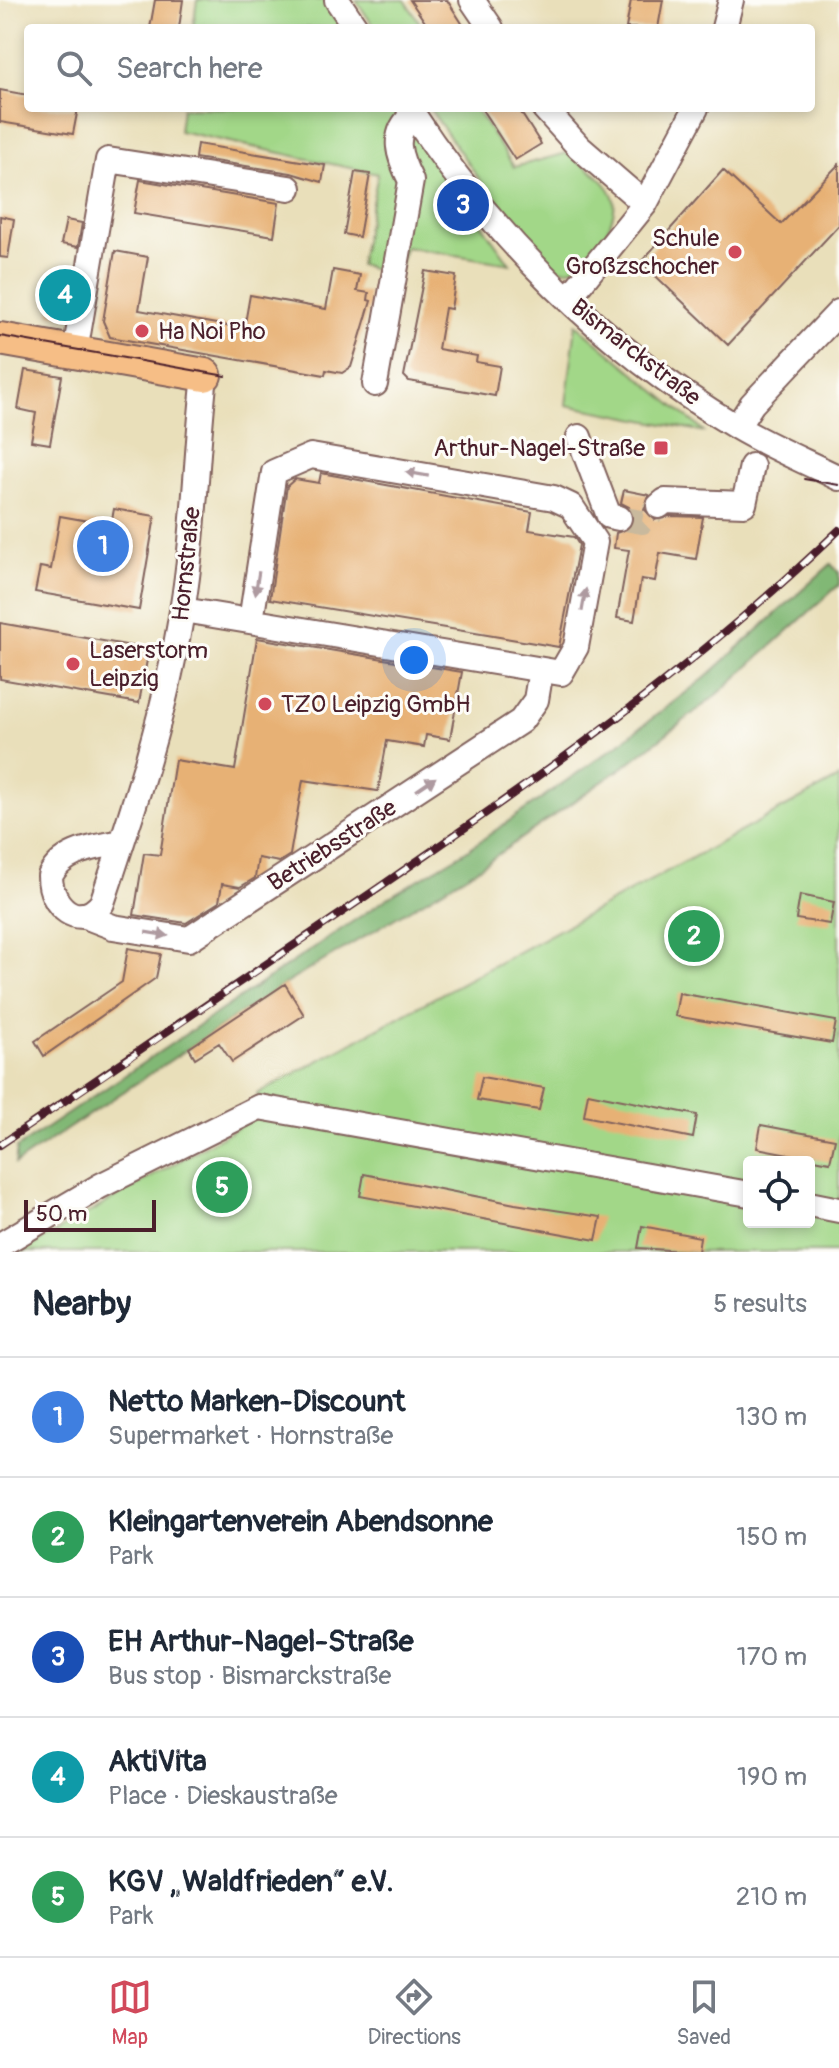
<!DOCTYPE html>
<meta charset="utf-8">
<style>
:root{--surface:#fff;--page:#f6f6f7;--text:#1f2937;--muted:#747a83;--line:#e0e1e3;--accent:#d1495b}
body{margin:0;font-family:Pangolin,sans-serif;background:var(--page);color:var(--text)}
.controls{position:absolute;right:24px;bottom:24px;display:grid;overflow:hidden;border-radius:8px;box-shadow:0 4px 12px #0003}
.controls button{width:72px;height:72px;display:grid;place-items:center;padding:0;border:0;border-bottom:2px solid var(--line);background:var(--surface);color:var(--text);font:40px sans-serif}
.scale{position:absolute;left:24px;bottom:20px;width:132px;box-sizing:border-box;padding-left:8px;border:4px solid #4a1f2b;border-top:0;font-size:22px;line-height:28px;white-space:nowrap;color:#4a1f2b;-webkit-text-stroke:6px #fdfcf7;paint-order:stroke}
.you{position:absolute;left:414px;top:660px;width:28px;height:28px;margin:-20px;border:6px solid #fff;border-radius:50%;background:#1a73e8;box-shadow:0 0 0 12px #1a73e833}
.badge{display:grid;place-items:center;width:52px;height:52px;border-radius:50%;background:var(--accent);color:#fff;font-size:26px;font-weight:700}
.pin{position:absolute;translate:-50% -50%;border:4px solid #fff;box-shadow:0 2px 8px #0006}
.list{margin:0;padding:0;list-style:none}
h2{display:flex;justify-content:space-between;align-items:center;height:104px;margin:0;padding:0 32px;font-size:34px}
h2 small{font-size:26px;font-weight:400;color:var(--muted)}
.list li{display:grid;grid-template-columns:52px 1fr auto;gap:24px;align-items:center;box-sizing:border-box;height:120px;padding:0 32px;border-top:2px solid var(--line)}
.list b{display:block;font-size:30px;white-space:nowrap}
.list p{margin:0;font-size:26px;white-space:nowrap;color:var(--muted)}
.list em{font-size:26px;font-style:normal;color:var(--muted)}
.icon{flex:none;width:44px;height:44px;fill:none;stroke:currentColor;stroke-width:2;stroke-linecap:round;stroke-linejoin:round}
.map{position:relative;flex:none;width:839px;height:1252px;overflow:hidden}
.search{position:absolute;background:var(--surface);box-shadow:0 4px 12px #0003;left:24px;right:24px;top:24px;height:88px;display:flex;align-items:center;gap:20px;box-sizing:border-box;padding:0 28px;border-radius:8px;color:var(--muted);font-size:30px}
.sheet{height:704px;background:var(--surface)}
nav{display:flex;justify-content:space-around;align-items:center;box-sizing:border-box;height:112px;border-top:2px solid var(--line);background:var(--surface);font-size:22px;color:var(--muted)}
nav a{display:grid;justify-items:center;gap:4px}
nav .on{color:var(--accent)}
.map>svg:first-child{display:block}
.green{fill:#a2d788;stroke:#767b5a;stroke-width:2;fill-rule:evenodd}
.forest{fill:#81b874;stroke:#666c50;stroke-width:2}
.building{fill:#e7b174}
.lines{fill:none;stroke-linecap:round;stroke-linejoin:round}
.minor-tunnel{stroke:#c9b99d;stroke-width:24;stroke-dasharray:24 12;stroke-linecap:butt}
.minor-casing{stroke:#82625d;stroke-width:28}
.major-casing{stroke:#82625d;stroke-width:36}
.minor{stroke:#fff;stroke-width:24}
.major{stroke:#f6be86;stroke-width:32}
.tram{stroke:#4a1f2b;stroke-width:2}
.rail-casing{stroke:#4a1f2b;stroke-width:8}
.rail{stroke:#fdfcf7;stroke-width:5;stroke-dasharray:15;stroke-linecap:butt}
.oneway{fill:#ae9aa0}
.poi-dot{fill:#d1495b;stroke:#fdfcf7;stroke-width:3}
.labels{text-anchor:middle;stroke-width:6;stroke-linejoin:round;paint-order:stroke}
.poi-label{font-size:24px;fill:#4a1f2b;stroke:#fdfcf7;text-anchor:start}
.street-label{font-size:24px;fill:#4a1f2b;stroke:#fdfcf7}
</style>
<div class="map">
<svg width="839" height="1252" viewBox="0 0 839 1252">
<rect width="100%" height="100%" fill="#fdfcf7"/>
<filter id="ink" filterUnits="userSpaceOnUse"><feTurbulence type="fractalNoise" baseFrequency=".0125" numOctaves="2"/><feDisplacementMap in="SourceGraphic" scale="16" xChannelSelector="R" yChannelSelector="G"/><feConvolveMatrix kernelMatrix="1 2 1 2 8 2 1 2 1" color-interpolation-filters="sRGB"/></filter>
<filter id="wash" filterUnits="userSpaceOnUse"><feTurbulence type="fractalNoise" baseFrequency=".006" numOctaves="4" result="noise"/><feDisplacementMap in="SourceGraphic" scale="32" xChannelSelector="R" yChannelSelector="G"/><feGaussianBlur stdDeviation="1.8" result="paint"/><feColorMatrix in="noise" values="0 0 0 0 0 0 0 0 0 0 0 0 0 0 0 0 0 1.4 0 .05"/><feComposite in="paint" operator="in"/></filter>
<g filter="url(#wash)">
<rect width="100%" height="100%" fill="#e9dfba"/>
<path class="green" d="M 197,0 L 326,0 L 344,28 L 193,28 Z
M 356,0 L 405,0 L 423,28 L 375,28 Z
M 182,108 L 398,108 L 510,264 L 405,247 L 398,275 L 359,265 L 378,174 L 179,131 Z
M 429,108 L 475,108 L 514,167 L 567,153 C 581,164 610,180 614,200 C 619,223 581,282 555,267 C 521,246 456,144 429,108 Z
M 576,324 L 589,335 L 705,432 L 566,405 Z
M 839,778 L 839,1252 L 21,1252 L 257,1116 L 261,1102 L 257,1094 ZM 749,1162 L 809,1162 L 809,1222 L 749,1222 Z"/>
<path class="forest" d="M 831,564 L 839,573 L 839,585 L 718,694 L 629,763 L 477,869 L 285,984 L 15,1164 L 17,1148 L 386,899 L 466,851 L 616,746 L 705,678 Z"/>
<g id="blocks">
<path class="building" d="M 155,0 L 183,0 L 179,28 L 150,28 Z
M 410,0 L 447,0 L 465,28 L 429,28 Z
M 631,0 L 663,0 L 658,28 L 626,28 Z
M 0,90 L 28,95 L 28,108 L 78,108 L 73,134 L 0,122 Z
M 481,108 L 518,108 L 541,144 L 515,160 Z
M 197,144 L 325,165 L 322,182 L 291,173 L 195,158 Z
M 839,164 L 839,225 L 728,345 L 641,262 L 723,170 L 781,224 Z
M 355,172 L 370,174 L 359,237 L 344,234 Z
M 140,180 L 279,203 L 274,236 L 134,213 Z
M 0,216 L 14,219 L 8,258 L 0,257 Z
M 66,220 L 82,223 L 78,247 L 61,244 Z
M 115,251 L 148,257 L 139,310 L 244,329 L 250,295 L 326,309 L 333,270 L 360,275 L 357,291 L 369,293 L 368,300 L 371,301 L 351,367 L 342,373 L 326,370 L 325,375 L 110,337 L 103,321 Z
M 425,271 L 456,276 L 451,309 L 445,308 L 438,349 L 477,356 L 476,362 L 500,366 L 495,396 L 409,381 L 404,376 Z
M 57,272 L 73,274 L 66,316 L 50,314 Z
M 25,370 L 62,376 L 50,444 L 31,441 L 36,413 L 18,409 Z
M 321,473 L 532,512 L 529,530 L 574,537 L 579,545 L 559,647 L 270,599 L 287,486 L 295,479 L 319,483 Z
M 624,490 L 649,495 L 644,509 L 655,520 L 670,516 L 703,517 L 696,559 L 660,553 L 655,581 L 641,579 L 634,621 L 617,618 L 629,550 L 614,548 L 616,533 L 630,528 L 634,520 L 629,507 L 621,503 Z
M 114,509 L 155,516 L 139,610 L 35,592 L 40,567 L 51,569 L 60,516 L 111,525 Z
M 0,623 L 149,649 L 139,703 L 0,679 Z
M 257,638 L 462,672 L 450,739 L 426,735 L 424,747 L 387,741 L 378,791 L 303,780 L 290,855 L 279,862 L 258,858 L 255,878 L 240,887 L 222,884 L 219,902 L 186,923 L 134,915 L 144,853 L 160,855 L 175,760 L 235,770 Z
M 800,895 L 834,902 L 830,924 L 796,919 Z
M 128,948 L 161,954 L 156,978 L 44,1056 L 35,1041 L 122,982 Z
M 285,984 L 304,1015 L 232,1062 L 219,1043 L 195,1058 L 189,1048 Z
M 679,993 L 836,1021 L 832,1043 L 675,1016 Z
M 482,1077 L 544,1088 L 539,1110 L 477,1100 Z
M 588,1093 L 697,1115 L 693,1138 L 584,1116 Z
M 761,1125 L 835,1139 L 830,1162 L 757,1148 Z
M 364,1174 L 515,1204 L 601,1217 L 596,1240 L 360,1196 Z
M 642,1226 L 700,1237 L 698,1252 L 638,1248 Z"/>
</g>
</g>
<g filter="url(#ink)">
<use href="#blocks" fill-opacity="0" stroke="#82625d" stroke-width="2"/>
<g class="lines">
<path class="minor-tunnel" d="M 619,518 L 642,522 L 659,506"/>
<g class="minor-casing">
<path id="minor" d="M 337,0 L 356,28
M 472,0 L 491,28
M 724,28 L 731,0
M 409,108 C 492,236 604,348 735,426 C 768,446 805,461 839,478
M 544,108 L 579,147 L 645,204
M 568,299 L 645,204 L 696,108
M 75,352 L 108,160 L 289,188
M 375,384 L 411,181 C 399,157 390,134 413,115
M 737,427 L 752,404 L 839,312
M 579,437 L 609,516 L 619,518
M 659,506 L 665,501 L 744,504 L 752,466
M 183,610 L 561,673 L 576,647 L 595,542 L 571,506 L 554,498 L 311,456 L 274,472 L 251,621
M 122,842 C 94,848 64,849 50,876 C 50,906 79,932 102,903 C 134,807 166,712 182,611 C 195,534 196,454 205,375
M 82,915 L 113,927 L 189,939 L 521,721 L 536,700 L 541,670
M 809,1204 L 839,1210
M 0,1245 L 100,1186 L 259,1107 L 749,1194"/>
</g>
<g class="major-casing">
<path id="major" d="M 0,339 L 205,375"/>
</g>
<use href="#minor" class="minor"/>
<use href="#major" class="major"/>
<path class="tram" d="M 0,336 L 226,376
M 804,479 L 839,485"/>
<g class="rail-casing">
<path id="rail" d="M 0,1145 C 127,1060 254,973 381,886 C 541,776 699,665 839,530"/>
</g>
<use href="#rail" class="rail"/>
</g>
<defs><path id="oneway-solid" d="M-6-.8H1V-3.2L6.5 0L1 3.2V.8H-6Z" transform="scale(2)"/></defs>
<g class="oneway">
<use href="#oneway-solid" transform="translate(417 474) rotate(-170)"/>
<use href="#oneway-solid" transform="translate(257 583) rotate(99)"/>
<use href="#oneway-solid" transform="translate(584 600) rotate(-80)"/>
<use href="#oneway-solid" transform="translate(426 784) rotate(-34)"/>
<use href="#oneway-solid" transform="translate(157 934) rotate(9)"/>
</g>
</g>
<g class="poi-dot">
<circle cx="735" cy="252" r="8"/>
<circle cx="142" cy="331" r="8"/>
<rect x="653" y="440" width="16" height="16" rx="4"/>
<circle cx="73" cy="664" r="8"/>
<circle cx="265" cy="704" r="8"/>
</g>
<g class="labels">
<g class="poi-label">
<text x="719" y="246" text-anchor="end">Schule<tspan x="719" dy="28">Großzschocher</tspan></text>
<text x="158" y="339">Ha Noi Pho</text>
<text x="645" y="456" text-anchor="end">Arthur-Nagel-Straße</text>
<text x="89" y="658">Laserstorm<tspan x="89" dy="28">Leipzig</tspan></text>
<text x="281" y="712">TZO Leipzig GmbH</text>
</g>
<g class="street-label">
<text transform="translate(636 352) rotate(38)" y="8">Bismarckstraße</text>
<text transform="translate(186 564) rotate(-84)" y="8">Hornstraße</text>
<text transform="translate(332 845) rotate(-33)" y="8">Betriebsstraße</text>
</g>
</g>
</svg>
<div class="controls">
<button><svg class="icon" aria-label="locate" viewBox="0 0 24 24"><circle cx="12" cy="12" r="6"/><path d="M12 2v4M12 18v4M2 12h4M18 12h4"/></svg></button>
</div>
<div class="scale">50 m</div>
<div class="you"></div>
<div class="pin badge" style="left:103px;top:546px;background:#3f7fe0">1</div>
<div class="pin badge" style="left:694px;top:936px;background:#2e9e5b">2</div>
<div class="pin badge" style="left:463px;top:205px;background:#1a4fb4">3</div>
<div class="pin badge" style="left:65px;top:295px;background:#0f9aa8">4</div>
<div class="pin badge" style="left:222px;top:1187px;background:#2e9e5b">5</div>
<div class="search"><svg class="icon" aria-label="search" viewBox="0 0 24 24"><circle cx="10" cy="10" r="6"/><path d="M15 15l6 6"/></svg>Search here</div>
</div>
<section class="sheet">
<h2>Nearby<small>5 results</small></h2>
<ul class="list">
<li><span class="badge" style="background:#3f7fe0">1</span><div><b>Netto Marken-Discount</b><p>Supermarket · Hornstraße</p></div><em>130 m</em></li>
<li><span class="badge" style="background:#2e9e5b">2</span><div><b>Kleingartenverein Abendsonne</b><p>Park</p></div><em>150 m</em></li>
<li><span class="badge" style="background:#1a4fb4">3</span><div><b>EH Arthur-Nagel-Straße</b><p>Bus stop · Bismarckstraße</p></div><em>170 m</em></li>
<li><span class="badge" style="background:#0f9aa8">4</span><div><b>AktiVita</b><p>Place · Dieskaustraße</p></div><em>190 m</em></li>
<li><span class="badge" style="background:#2e9e5b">5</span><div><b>KGV „Waldfrieden“ e.V.</b><p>Park</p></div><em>210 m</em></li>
</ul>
</section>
<nav>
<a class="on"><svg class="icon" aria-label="map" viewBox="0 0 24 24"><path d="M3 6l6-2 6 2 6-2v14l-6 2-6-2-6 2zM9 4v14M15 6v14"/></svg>Map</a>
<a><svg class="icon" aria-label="directions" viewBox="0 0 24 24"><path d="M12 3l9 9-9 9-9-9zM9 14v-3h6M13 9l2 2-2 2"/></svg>Directions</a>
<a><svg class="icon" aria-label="saved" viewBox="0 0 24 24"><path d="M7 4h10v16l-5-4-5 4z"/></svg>Saved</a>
</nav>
